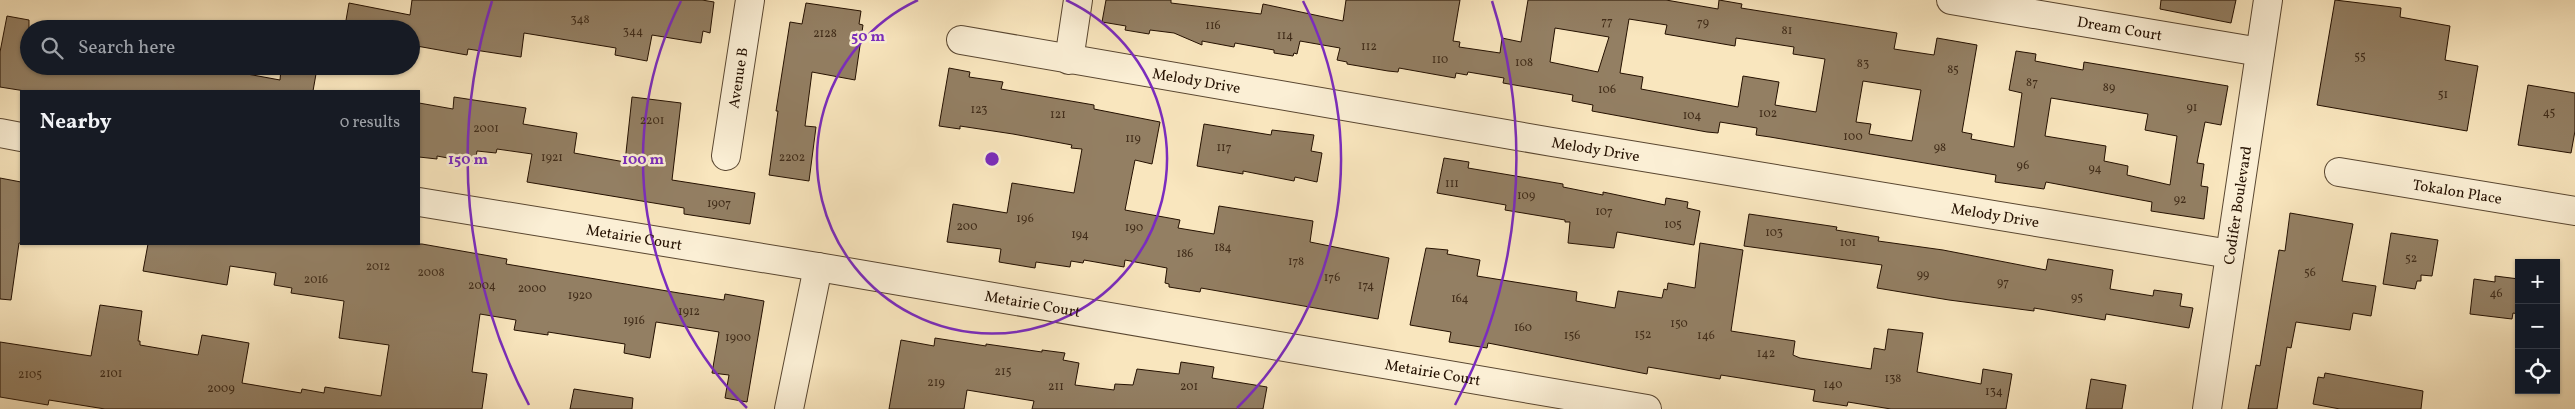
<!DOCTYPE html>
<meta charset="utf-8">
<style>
:root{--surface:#171b24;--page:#242831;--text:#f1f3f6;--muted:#9ea1a6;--line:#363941}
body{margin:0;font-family:Vollkorn,serif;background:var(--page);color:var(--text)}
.controls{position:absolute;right:15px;bottom:15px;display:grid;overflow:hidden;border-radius:0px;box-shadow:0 1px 4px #0004}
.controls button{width:45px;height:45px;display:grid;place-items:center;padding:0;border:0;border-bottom:1px solid var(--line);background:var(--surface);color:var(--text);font:25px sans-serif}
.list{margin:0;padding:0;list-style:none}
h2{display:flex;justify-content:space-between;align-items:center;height:65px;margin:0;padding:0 20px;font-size:21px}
h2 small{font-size:16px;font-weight:400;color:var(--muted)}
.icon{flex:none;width:28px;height:28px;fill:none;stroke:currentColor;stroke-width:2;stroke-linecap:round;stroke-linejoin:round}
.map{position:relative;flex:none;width:2575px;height:409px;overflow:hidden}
.search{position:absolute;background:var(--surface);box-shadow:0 1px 4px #0004;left:20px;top:20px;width:400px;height:55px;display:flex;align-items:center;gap:12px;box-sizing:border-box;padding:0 18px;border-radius:28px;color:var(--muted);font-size:19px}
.panel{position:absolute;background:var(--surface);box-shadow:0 1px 4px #0004;left:20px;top:90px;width:400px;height:155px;border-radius:0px}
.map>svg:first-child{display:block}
.building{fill:#937f63;stroke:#241000;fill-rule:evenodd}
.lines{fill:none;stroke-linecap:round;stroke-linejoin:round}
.minor-casing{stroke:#594630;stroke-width:30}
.minor{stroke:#fbefd5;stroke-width:28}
.ring{fill:none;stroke:#7b2cbf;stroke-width:2.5}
.labels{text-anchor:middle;stroke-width:5;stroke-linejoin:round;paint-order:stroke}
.number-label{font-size:12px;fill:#402c19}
.street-label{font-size:15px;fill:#241000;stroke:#fbefd5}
.centre{fill:#7b2cbf;stroke:#fbefd5;stroke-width:2.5}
.ring-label{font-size:15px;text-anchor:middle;font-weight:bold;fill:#7b2cbf;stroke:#fbefd5;stroke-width:5;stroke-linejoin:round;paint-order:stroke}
</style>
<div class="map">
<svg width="2575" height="409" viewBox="0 0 2575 409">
<rect width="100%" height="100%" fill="#f9e6be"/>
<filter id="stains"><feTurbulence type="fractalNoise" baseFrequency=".004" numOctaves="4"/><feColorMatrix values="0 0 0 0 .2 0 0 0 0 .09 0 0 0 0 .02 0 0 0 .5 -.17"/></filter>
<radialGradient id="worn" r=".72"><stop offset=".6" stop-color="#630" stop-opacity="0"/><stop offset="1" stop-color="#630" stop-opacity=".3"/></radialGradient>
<path class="building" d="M 412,0 L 702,0 L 714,2 L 710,33 L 703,31 L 701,43 L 652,35 L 647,61 L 615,55 L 616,48 L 524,33 L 521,57 L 468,49 L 467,55 L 411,45 L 411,29 L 362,29 L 345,26 L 349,3 L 410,15 Z
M 1106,0 L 1171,0 L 1171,3 L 1261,14 L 1263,4 L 1343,21 L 1346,0 L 1460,0 L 1453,41 L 1460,42 L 1459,47 L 1500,53 L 1502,38 L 1521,42 L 1528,0 L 1666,0 L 1718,9 L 1719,0 L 1742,4 L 1741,8 L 1897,33 L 1894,49 L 1934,55 L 1937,38 L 1977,45 L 1962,132 L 1972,134 L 1971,139 L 2014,147 L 2022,93 L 2009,90 L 2016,51 L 2036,54 L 2035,61 L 2083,70 L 2084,62 L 2228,86 L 2221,125 L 2205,122 L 2197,163 L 2204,164 L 2201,186 L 2208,187 L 2204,219 L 2151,211 L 2152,202 L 2046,182 L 2044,189 L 1995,182 L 1996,175 L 1770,137 L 1756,135 L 1757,128 L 1720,122 L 1718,133 L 1707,132 L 1592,111 L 1593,105 L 1572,101 L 1573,95 L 1503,83 L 1504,78 L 1468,72 L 1467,75 L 1456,73 L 1455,78 L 1399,68 L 1398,72 L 1388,71 L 1347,64 L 1347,62 L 1337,60 L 1340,48 L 1300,41 L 1297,54 L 1294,53 L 1293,56 L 1274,53 L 1274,50 L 1235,43 L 1234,47 L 1202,41 L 1202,45 L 1174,33 L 1150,30 L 1149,34 L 1125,30 L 1126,26 L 1102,22 ZM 1629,19 L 1667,25 L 1665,34 L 1735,46 L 1736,38 L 1794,47 L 1793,54 L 1825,59 L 1816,112 L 1775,105 L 1779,82 L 1743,76 L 1738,107 L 1641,89 L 1643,77 L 1620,73 ZM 1555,28 L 1609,37 L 1598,72 L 1550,62 ZM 1863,81 L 1921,90 L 1912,141 L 1869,134 L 1871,124 L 1856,122 ZM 2051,98 L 2148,114 L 2145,130 L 2177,136 L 2170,185 L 2127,175 L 2128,166 L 2104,161 L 2106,146 L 2045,136 Z
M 2161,0 L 2236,0 L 2231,23 L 2160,9 Z
M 2335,0 L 2401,8 L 2400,17 L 2450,26 L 2445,60 L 2478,66 L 2467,131 L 2317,105 Z
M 806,3 L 861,11 L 859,24 L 863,25 L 855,80 L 812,72 L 805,126 L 816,127 L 809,181 L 769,175 L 778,111 L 776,111 L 790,22 L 802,24 Z
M 7,16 L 29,20 L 29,66 L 237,66 L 236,72 L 280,80 L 281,69 L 316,74 L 313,91 L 25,91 L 0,87 L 0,52 Z
M 949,68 L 970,72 L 969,77 L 1003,82 L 1001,89 L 1094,105 L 1094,109 L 1160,122 L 1152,164 L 1135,160 L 1125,210 L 1180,220 L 1178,228 L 1214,234 L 1219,206 L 1313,221 L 1310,242 L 1389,258 L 1378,319 L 1201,288 L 1200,292 L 1169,287 L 1169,284 L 1165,283 L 1167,268 L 1125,260 L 1124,267 L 1084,260 L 1083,263 L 1071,261 L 1070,267 L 1036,262 L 1035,268 L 999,262 L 1001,249 L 947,242 L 953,204 L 1007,213 L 1012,183 L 1074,193 L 1082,149 L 1071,148 L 1072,145 L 1013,134 L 960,126 L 960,129 L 939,126 Z
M 2528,85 L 2575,93 L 2575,131 L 2571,153 L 2518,145 Z
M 454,97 L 526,108 L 523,124 L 577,133 L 574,153 L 625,162 L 632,97 L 681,103 L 672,180 L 755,193 L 750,224 L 684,214 L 684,208 L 527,182 L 532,154 L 497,149 L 496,153 L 477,151 L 475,163 L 437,156 L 437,159 L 419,157 L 419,103 L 453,109 Z
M 1204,124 L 1271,135 L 1272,130 L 1314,135 L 1311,151 L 1322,153 L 1317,182 L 1295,177 L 1294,181 L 1243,171 L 1243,174 L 1197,166 Z
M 1444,158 L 1469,162 L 1468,168 L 1563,184 L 1563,187 L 1603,195 L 1603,192 L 1665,205 L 1666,198 L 1688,202 L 1687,208 L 1700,211 L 1694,245 L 1617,232 L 1614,248 L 1568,243 L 1570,222 L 1565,222 L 1565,220 L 1505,210 L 1506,205 L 1437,193 Z
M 0,178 L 21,182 L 21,243 L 19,243 L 11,300 L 0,299 Z
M 2290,213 L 2353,224 L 2342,281 L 2376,286 L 2371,316 L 2353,313 L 2350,330 L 2296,322 L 2291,348 L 2287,347 L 2277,409 L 2248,409 L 2256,365 L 2260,366 L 2279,250 L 2285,251 Z
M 1749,214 L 1837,227 L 1836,230 L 1879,237 L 1878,241 L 1943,250 L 2046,270 L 2048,259 L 2113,270 L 2110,289 L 2153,296 L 2154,290 L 2182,294 L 2180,306 L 2193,308 L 2189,328 L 2106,314 L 2105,320 L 2034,308 L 2034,311 L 1949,300 L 1877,288 L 1882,265 L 1744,246 Z
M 2391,233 L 2438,240 L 2432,276 L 2421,275 L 2421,281 L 2417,281 L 2415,289 L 2383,284 Z
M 1700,243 L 1743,250 L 1731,331 L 1795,341 L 1793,355 L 1800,358 L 1871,369 L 1874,348 L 1885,350 L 1888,329 L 1923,333 L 1917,372 L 1981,384 L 1983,369 L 2012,374 L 2006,409 L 1891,409 L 1848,402 L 1847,406 L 1813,401 L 1815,390 L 1721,375 L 1720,379 L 1648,367 L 1647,374 L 1488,343 L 1487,348 L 1449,342 L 1451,332 L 1410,325 L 1426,248 L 1448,250 L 1447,254 L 1480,260 L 1477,276 L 1577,292 L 1576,301 L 1615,308 L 1618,291 L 1662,298 L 1664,289 L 1667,290 L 1668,283 L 1695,288 Z
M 148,244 L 422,244 L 507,259 L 506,264 L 679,293 L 724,300 L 725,294 L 764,301 L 747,402 L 725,398 L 729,375 L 712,373 L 719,332 L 656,322 L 650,358 L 624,353 L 625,344 L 548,332 L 548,335 L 514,330 L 516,320 L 480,314 L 472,372 L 487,374 L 482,409 L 105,409 L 49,400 L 48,405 L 0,397 L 0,342 L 91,356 L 100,305 L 142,311 L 138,341 L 140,341 L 140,345 L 198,355 L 202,335 L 249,343 L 242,383 L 301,393 L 302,389 L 324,393 L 325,387 L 381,396 L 389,345 L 339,338 L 344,301 L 291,293 L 292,288 L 274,285 L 276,273 L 230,266 L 227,285 L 143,271 Z
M 2495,276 L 2519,279 L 2519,314 L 2513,313 L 2512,319 L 2470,314 L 2474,279 L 2495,282 Z
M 935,338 L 986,346 L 986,344 L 1042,352 L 1042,350 L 1065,353 L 1063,360 L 1079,363 L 1075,385 L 1114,390 L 1115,384 L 1133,385 L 1137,369 L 1179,374 L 1181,362 L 1214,367 L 1212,378 L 1267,387 L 1263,409 L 1032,409 L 1034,401 L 967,390 L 964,409 L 889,409 L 901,340 L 934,346 Z
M 2325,373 L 2423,391 L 2421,409 L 2340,409 L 2313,404 L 2318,377 L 2324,378 Z
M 2091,379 L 2126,385 L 2122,409 L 2086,409 Z
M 574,389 L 633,398 L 632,409 L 570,409 Z"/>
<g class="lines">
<g class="minor-casing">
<g id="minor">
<path id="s1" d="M 1951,0 L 2260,52"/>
<path id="s2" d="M 961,40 L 1552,142 L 2230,254"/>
<path d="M 1069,60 L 1078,0"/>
<path d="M 0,133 L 21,137"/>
<path id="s3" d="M 726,156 L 750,0"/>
<path id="s4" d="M 2339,172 L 2575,211"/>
<path id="s5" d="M 419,202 L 818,267 L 1647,409"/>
<path d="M 789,409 L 818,267"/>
<path id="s6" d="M 2207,409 L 2268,0"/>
</g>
</g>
<use href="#minor" class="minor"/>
</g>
<g class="ring">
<path d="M1066 0A175 175 0 1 1 918 0"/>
<path d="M747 408A349 349 0 0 1 681 1M1303 1A349 349 0 0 1 1237 408"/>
<path d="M529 405A524 524 0 0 1 492 1M1492 1A524 524 0 0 1 1455 405"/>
</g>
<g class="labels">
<g class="number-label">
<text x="580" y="23">348</text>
<text x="1607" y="25">77</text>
<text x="1703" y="26">79</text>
<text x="1213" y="29">116</text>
<text x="1787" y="34">81</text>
<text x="633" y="35">344</text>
<text x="825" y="37">2128</text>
<text x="1285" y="39">114</text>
<text x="1369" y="50">112</text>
<text x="2360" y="60">55</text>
<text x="1440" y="63">110</text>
<text x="1524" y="66">108</text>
<text x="1863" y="67">83</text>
<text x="1953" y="73">85</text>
<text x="2032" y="86">87</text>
<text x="2109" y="91">89</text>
<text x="1607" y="93">106</text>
<text x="2443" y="98">51</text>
<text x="2192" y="111">91</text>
<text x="979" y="113">123</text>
<text x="2549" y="116">45</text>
<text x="1768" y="117">102</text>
<text x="1058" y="118">121</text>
<text x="1692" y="119">104</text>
<text x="652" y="124">2201</text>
<text x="486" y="132">2001</text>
<text x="1853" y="140">100</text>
<text x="1133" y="142">119</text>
<text x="1224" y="151">117</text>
<text x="1940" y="151">98</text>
<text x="552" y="161">1921</text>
<text x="792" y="161">2202</text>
<text x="2023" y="169">96</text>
<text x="2095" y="172">94</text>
<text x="1452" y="187">111</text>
<text x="1526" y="199">109</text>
<text x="2180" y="203">92</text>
<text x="719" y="207">1907</text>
<text x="1604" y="215">107</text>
<text x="1025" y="222">196</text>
<text x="1673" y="228">105</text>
<text x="967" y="230">200</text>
<text x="1134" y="231">190</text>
<text x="1774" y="236">103</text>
<text x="1080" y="238">194</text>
<text x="1848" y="246">101</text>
<text x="1223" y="251">184</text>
<text x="1185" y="257">186</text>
<text x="2411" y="262">52</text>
<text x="1296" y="265">178</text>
<text x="378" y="270">2012</text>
<text x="431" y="276">2008</text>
<text x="2310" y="276">56</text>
<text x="1923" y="278">99</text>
<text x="1332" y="281">176</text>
<text x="316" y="283">2016</text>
<text x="2003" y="286">97</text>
<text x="482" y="289">2004</text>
<text x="1366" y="289">174</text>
<text x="532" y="292">2000</text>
<text x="2496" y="297">46</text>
<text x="580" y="299">1920</text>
<text x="2077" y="301">95</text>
<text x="1460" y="302">164</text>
<text x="689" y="315">1912</text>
<text x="634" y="324">1916</text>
<text x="1679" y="327">150</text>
<text x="1523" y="331">160</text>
<text x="1643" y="338">152</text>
<text x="1572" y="339">156</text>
<text x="1706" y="339">146</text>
<text x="738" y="341">1900</text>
<text x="1766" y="357">142</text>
<text x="1003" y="375">215</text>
<text x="111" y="377">2101</text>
<text x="30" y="378">2105</text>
<text x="1893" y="382">138</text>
<text x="936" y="386">219</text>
<text x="1833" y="388">140</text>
<text x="1056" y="390">211</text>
<text x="1189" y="390">201</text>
<text x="221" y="392">2009</text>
<text x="1994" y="395">134</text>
</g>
<g class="street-label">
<text dy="5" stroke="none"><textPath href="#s1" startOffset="171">Dream Court</textPath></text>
<text dy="5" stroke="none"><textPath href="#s3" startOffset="79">Avenue B</textPath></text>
<text dy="5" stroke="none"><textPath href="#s2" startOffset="239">Melody Drive</textPath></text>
<text dy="5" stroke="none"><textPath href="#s2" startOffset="644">Melody Drive</textPath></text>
<text dy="5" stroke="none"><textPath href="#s4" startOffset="120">Tokalon Place</textPath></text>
<text dy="5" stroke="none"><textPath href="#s6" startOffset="206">Codifer Boulevard</textPath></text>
<text dy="5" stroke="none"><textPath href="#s2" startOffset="1049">Melody Drive</textPath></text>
<text dy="5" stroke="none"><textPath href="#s5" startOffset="218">Metairie Court</textPath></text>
<text dy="5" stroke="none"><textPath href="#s5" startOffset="622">Metairie Court</textPath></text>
<text dy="5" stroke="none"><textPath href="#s5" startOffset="1028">Metairie Court</textPath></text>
</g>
</g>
<circle cx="992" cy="159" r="8" class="centre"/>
<g class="ring-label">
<text x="868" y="41">50 m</text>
<text x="643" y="164">100 m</text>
<text x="468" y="164">150 m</text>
</g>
<rect width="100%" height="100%" filter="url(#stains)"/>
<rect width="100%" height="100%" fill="url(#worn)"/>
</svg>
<div class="controls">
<button>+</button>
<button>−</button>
<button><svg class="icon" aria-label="locate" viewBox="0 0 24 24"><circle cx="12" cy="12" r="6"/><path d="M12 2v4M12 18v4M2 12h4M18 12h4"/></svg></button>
</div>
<div class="search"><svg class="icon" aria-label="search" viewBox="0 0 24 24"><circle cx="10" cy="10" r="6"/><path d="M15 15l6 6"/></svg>Search here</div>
<section class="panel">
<h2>Nearby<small>0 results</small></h2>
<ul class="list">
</ul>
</section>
</div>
